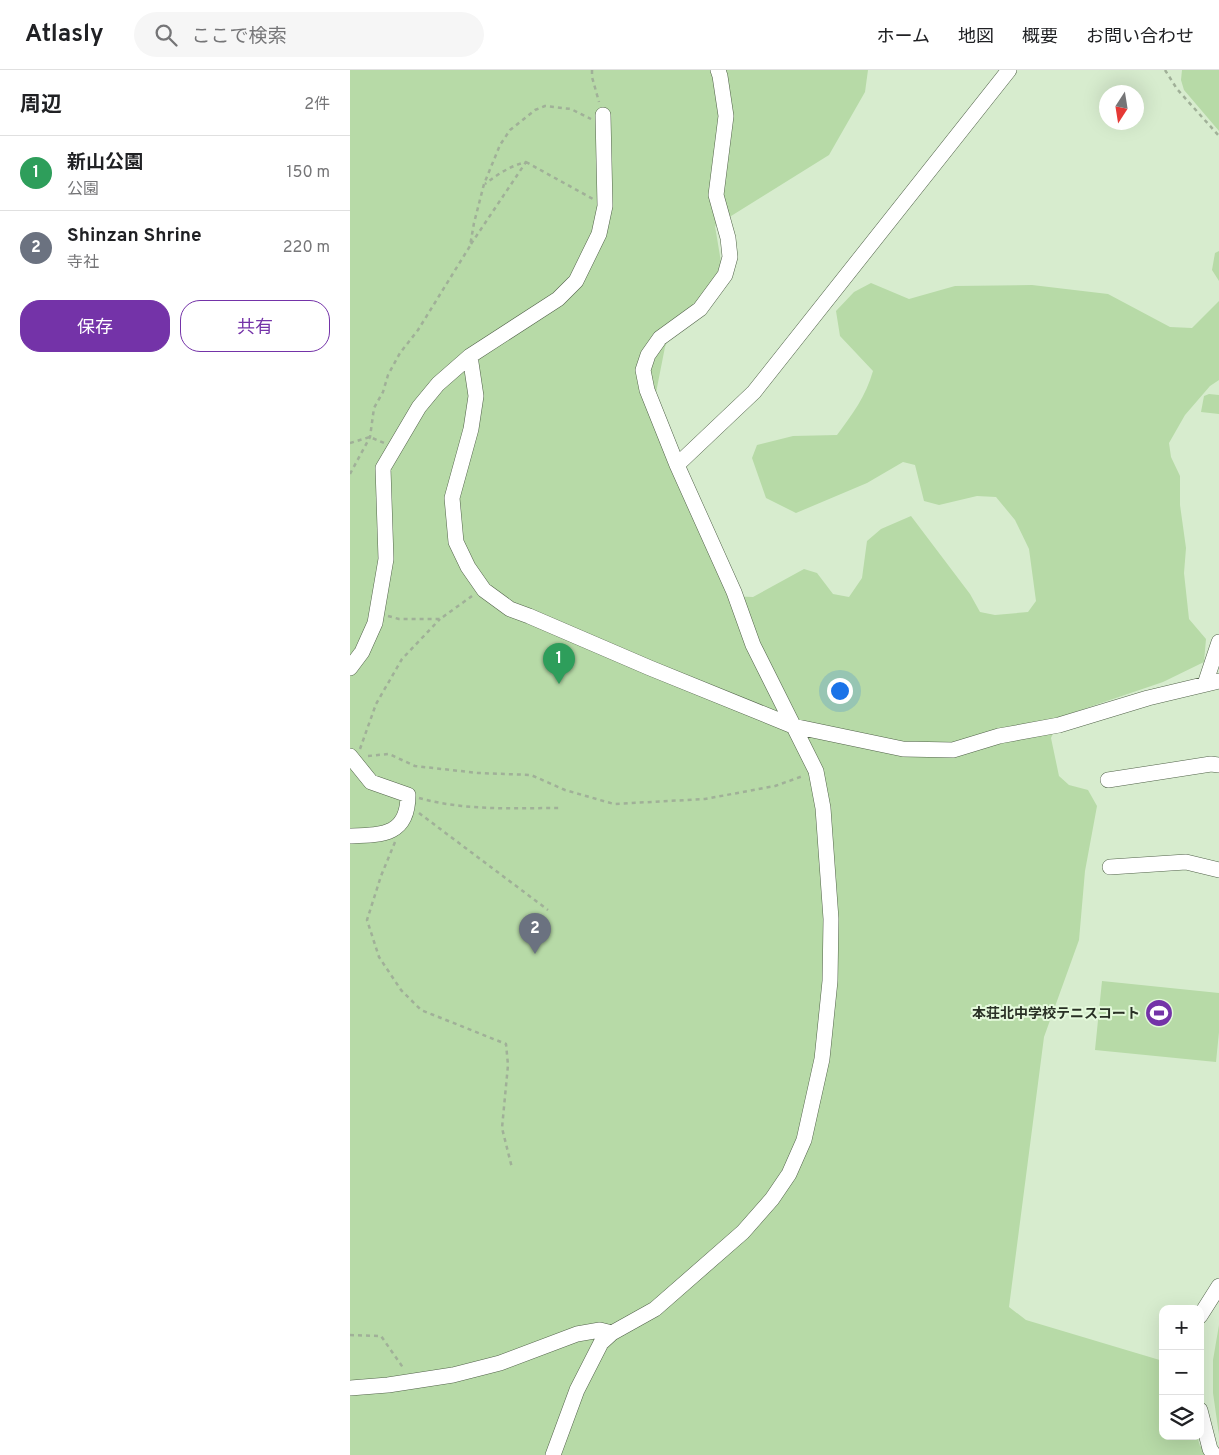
<!DOCTYPE html>
<html lang="ja">
<meta charset="utf-8">
<style>
:root{--surface:#fff;--page:#f6f6f6;--text:#202124;--muted:#757577;--line:#e0e0e0;--accent:#7433a8}
body{margin:0;font-family:Overpass,"Noto Sans JP",sans-serif;background:var(--page);color:var(--text)}
.controls{position:absolute;right:15px;bottom:15px;display:grid;overflow:hidden;border-radius:10px;box-shadow:0 5px 20px #0002}
.controls button{width:45px;height:45px;display:grid;place-items:center;padding:0;border:0;border-bottom:1px solid var(--line);background:var(--surface);color:var(--text);font:25px sans-serif}
.compass{position:absolute;left:749px;top:15px;width:45px;height:45px;border-radius:50%;background:var(--surface);box-shadow:0 5px 20px #0002;rotate:192deg}
.you{position:absolute;left:489px;top:620px;width:18px;height:18px;margin:-12px;border:4px solid #fff;border-radius:50%;background:#1a73e8;box-shadow:0 0 0 8px #1a73e833}
.badge{display:grid;place-items:center;width:32px;height:32px;border-radius:50%;background:var(--accent);color:#fff;font-size:16px;font-weight:700}
.pin{position:absolute;translate:-50% -41px;filter:drop-shadow(0 1px 2px #0008)}
.pin::after{content:'';position:absolute;top:26px;width:18px;height:15px;background:inherit;clip-path:polygon(0 0,100% 0,50% 100%)}
.list{margin:0;padding:0;list-style:none}
h2{display:flex;justify-content:space-between;align-items:center;height:65px;margin:0;padding:0 20px;font-size:21px}
h2 small{font-size:16px;font-weight:400;color:var(--muted)}
.list li{display:grid;grid-template-columns:32px 1fr auto;gap:15px;align-items:center;box-sizing:border-box;height:75px;padding:0 20px;border-top:1px solid var(--line)}
.list b{display:block;font-size:19px;white-space:nowrap}
.list p{margin:0;font-size:16px;white-space:nowrap;color:var(--muted)}
.list em{font-size:16px;font-style:normal;color:var(--muted)}
.actions{display:flex;gap:10px;padding:15px 20px}
.actions a{flex:1;padding:11px 0;border:1px solid var(--accent);border-radius:20px;text-align:center;font-size:18px;color:var(--accent)}
.actions .main{background:var(--accent);color:#fff}
.icon{flex:none;width:28px;height:28px;fill:none;stroke:currentColor;stroke-width:2;stroke-linecap:round;stroke-linejoin:round}
.map{position:relative;flex:none;width:869px;height:1385px;overflow:hidden}
header{display:flex;align-items:center;gap:30px;box-sizing:border-box;height:70px;padding:0 25px;background:var(--surface);border-bottom:1px solid var(--line)}
header strong{font-size:24px}
nav{display:flex;gap:28px;margin-inline-start:auto;font-size:18px}
.search{width:350px;height:45px;background:var(--page);display:flex;align-items:center;gap:12px;box-sizing:border-box;padding:0 18px;border-radius:28px;color:var(--muted);font-size:19px}
main{display:flex}
aside{flex:1;background:var(--surface)}
.map>svg:first-child{display:block}
.green{fill:#b7daa7}
.lines{fill:none;stroke-linecap:round;stroke-linejoin:round}
.minor-casing{stroke:#52634a;stroke-width:16}
.path{stroke:#a0b098;stroke-width:2.5;stroke-dasharray:4 4;stroke-linecap:butt}
.minor{stroke:#fff;stroke-width:15}
.labels{text-anchor:middle;stroke-width:4;stroke-linejoin:round;paint-order:stroke}
.poi-label{font-size:14px;font-weight:bold;fill:#293025;stroke:#e4f9db;text-anchor:end}
</style>
<header>
<strong>Atlasly</strong>
<div class="search"><svg class="icon" aria-label="search" viewBox="0 0 24 24"><circle cx="10" cy="10" r="6"/><path d="M15 15l6 6"/></svg>ここで検索</div>
<nav><a>ホーム</a><a>地図</a><a>概要</a><a>お問い合わせ</a></nav>
</header>
<main>
<aside>
<h2>周辺<small>2件</small></h2>
<ul class="list">
<li><span class="badge" style="background:#2e9e5b">1</span><div><b>新山公園</b><p>公園</p></div><em>150 m</em></li>
<li><span class="badge" style="background:#6b7280">2</span><div><b>Shinzan Shrine</b><p>寺社</p></div><em>220 m</em></li>
</ul>
<div class="actions"><a class="main">保存</a><a>共有</a></div>
</aside>
<div class="map">
<svg width="869" height="1385" viewBox="0 0 869 1385">
<rect width="100%" height="100%" fill="#d7ecce"/>
<path class="green" d="M 0,0 L 518,0 L 515,22 L 479,85 L 365,156 L 371,192 L 369,201 L 345,235 L 326,250 L 315,277 L 301,348 L 378,526 L 403,527 L 454,499 L 467,503 L 483,524 L 499,527 L 512,508 L 517,471 L 531,459 L 561,446 L 620,524 L 630,542 L 645,545 L 678,542 L 686,531 L 679,479 L 665,450 L 646,427 L 627,426 L 589,435 L 574,431 L 565,395 L 553,392 L 517,413 L 446,443 L 416,428 L 402,388 L 407,375 L 443,366 L 487,365 C 502,345 516,326 523,301 L 490,266 L 486,241 L 504,222 L 521,213 L 559,229 L 605,216 L 682,215 L 758,224 L 820,257 L 842,258 L 869,231 L 869,310 L 860,316 L 835,345 L 819,373 L 821,387 L 830,406 L 830,435 L 836,478 L 834,503 L 839,549 L 856,569 L 854,592 L 813,612 L 710,647 L 701,668 L 709,706 L 719,715 L 738,720 L 747,736 L 735,801 L 729,870 L 694,967 L 659,1237 L 676,1250 L 813,1291 L 813,1366 L 847,1366 L 850,1376 L 869,1383 L 869,1385 L 0,1385 Z
M 832,0 L 869,0 L 869,61 L 834,20 L 831,10 Z
M 869,181 L 869,211 L 862,200 L 865,183 Z
M 859,324 L 869,325 L 869,344 L 851,342 L 854,326 Z
M 752,911 L 869,923 L 869,962 L 866,992 L 745,980 Z
M 869,1255 L 869,1365 L 863,1323 L 863,1290 Z"/>
<g class="lines">
<g class="minor-casing">
<path id="minor" d="M 120,286 L 126,326 L 121,359 L 102,428 L 106,472 L 118,497 L 134,520 L 160,539 L 179,546 L 300,598 L 443,656 L 553,679 L 603,680 L 649,666 L 709,655 L 798,628 L 869,611
M 327,395 L 404,322 L 659,0
M 0,598 L 12,582 L 25,553 L 36,489 L 33,398 L 69,337 L 88,314 L 120,286 L 208,229 L 226,211 L 249,164 L 255,136 L 253,45
M 855,614 L 869,572
M 0,686 L 21,712 L 58,725 C 58,765 33,765 0,766
M 758,710 L 861,694 L 869,695
M 760,797 L 836,792 L 869,800
M 850,1246 L 869,1216
M 0,1318 L 38,1315 L 103,1305 L 150,1293 L 227,1264 L 250,1260 L 262,1263
M 850,1340 L 860,1379 L 864,1385
M 203,1385 L 227,1320 L 251,1273 L 262,1263 L 305,1239 L 393,1162 L 422,1129 L 439,1104 L 454,1070 L 472,989 L 480,911 L 481,849 L 473,738 L 466,701 L 403,575 L 384,522 L 327,395 L 297,320 L 293,300 L 298,285 L 310,268 L 350,239 L 375,205 L 380,187 L 378,168 L 366,125 L 376,46 L 370,6 L 368,0"/>
</g>
<path class="path" d="M 242,0 L 242,7 L 249,32
M 815,0 L 827,19 L 869,66
M 176,92 L 243,129
M 121,174 L 176,92 C 160,96 148,104 135,114
M 0,373 L 20,367 L 34,373
M 0,404 L 20,367 L 24,338 L 33,322 L 38,305 L 50,283 L 68,260 L 120,176 L 124,153 L 134,114 L 150,75 L 160,60 L 185,40 L 195,36 L 221,39 L 241,49
M 38,546 L 49,549 L 90,549 L 122,526
M 10,679 L 26,634 L 52,589 L 90,549
M 18,686 L 39,684 L 65,696 L 128,703 L 181,705 L 215,720 L 264,734 L 355,729 L 425,716 L 453,706
M 69,728 C 115,741 163,738 210,738
M 69,743 L 198,840
M 45,772 L 31,806 L 17,850 L 29,887 L 51,920 L 71,940 L 156,974 L 158,995 L 152,1058 L 162,1098
M 0,1265 L 31,1266 L 54,1299"/>
<use href="#minor" class="minor"/>
</g>
<defs>
<g id="stadium-disc" transform="scale(1.4375)"><circle r="9.5" fill="#7433a8" stroke="#e4f9db"/><path d="M0-5a6.5 5 0 1 0 0 10a6.5 5 0 1 0 0-10ZM-3.5-1.8h7v3.6h-7Z" fill="#fff"/></g>
</defs>
<g fill-rule="evenodd">
<use href="#stadium-disc" x="809" y="943"/>
</g>
<g class="labels">
<g class="poi-label">
<text x="790" y="948">本荘北中学校テニスコート</text>
</g>
</g>
</svg>
<div class="controls">
<button>+</button>
<button>−</button>
<button><svg class="icon" aria-label="layers" viewBox="0 0 24 24"><path d="M12 4l9 5-9 5-9-5zM3 14l9 5 9-5"/></svg></button>
</div>
<svg class="compass" viewBox="-18 -18 36 36"><path d="M0-13l5 13h-10z" fill="#e53935"/><path d="M0 13l5-13h-10z" fill="#757577"/></svg>
<div class="you"></div>
<div class="pin badge" style="left:209px;top:614px;background:#2e9e5b">1</div>
<div class="pin badge" style="left:185px;top:884px;background:#6b7280">2</div>
</div>
</main>
